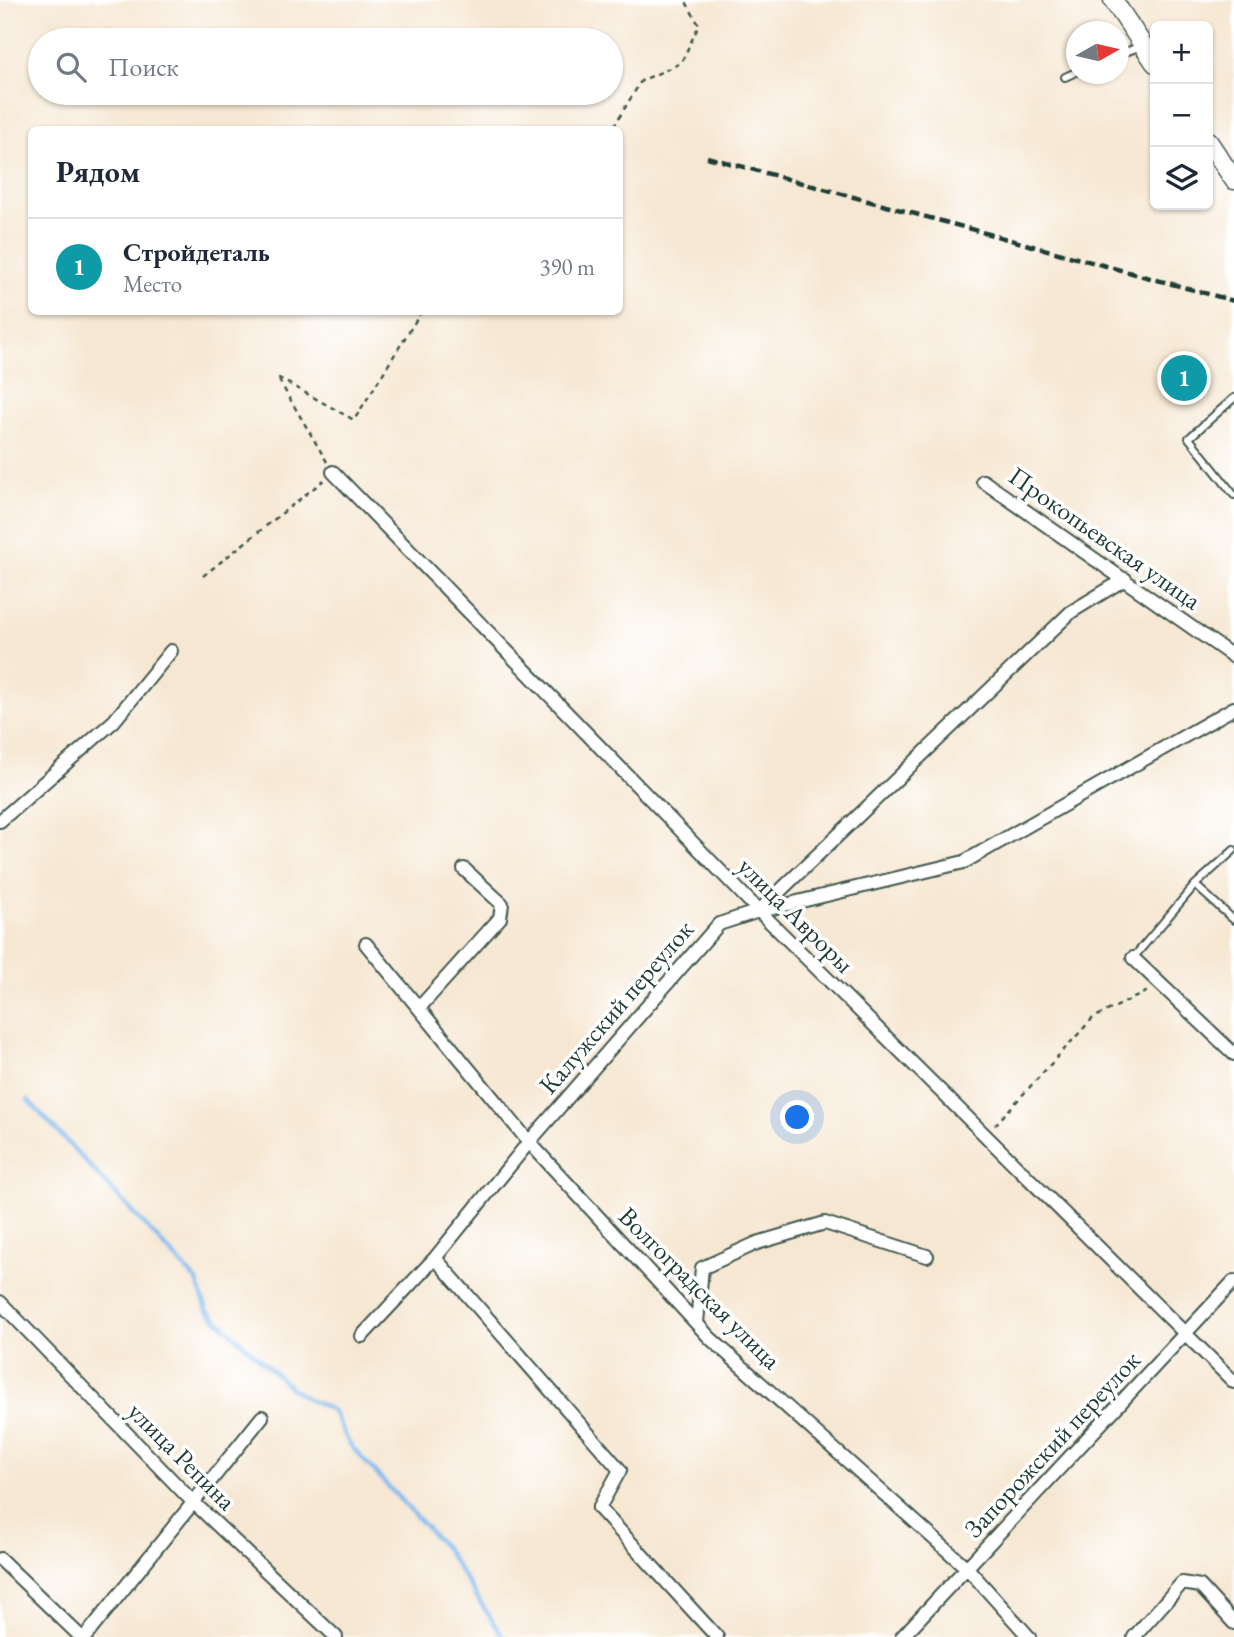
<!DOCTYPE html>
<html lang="ru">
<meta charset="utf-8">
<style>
:root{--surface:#fff;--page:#f2f2f3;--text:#1f2937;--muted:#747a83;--line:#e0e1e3;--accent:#d1495b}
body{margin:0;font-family:"EB Garamond",serif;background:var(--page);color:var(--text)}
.controls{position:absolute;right:21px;top:21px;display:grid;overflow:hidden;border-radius:10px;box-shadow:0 2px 5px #0004}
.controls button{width:63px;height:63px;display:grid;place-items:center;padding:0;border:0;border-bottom:2px solid var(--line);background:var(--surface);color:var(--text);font:35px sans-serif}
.compass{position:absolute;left:1066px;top:21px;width:63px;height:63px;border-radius:50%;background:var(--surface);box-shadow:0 2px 5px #0004;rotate:82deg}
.you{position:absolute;left:798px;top:1118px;width:24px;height:24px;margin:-18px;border:5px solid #fff;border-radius:50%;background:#1a73e8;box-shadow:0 0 0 10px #1a73e833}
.badge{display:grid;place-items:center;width:46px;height:46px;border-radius:50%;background:var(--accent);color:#fff;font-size:23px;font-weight:700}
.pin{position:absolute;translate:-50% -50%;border:4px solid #fff;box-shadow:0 2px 7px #0006}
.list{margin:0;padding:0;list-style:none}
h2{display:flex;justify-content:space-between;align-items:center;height:91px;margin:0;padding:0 28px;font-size:30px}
h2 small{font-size:23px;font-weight:400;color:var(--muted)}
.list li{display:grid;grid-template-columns:46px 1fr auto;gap:21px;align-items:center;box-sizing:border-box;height:98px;padding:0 28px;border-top:2px solid var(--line)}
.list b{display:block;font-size:26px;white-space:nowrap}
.list p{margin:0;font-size:23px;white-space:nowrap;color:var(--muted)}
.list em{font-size:23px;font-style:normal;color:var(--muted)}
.icon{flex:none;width:38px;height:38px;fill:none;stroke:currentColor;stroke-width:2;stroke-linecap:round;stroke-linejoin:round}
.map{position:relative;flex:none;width:1234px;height:1637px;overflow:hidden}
.search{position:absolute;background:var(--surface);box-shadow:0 2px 5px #0004;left:28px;top:28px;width:595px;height:77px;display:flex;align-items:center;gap:18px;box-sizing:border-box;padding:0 24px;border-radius:38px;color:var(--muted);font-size:26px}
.panel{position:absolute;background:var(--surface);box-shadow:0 2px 5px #0004;left:28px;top:126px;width:595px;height:189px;border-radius:10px}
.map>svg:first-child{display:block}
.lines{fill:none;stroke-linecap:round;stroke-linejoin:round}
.stream{stroke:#7ab7ed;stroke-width:4.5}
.lane-casing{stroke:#3f564c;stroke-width:10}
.street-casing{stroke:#3f564c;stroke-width:16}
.secondary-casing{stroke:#3f564c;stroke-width:21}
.path{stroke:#3f564c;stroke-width:2.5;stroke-dasharray:5 5;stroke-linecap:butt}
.lane{stroke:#fff;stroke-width:6}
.street{stroke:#fff;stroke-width:12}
.secondary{stroke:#fff;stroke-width:18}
.rail{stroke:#1f3d34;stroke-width:4.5;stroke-dasharray:10 5;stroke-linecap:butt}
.labels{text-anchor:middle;stroke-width:7;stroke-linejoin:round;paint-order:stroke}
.street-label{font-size:26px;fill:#1f3d34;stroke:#fff}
</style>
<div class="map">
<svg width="1234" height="1637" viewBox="0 0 1234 1637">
<rect width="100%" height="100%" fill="#fff"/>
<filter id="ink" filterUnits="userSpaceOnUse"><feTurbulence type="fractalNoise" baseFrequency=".0143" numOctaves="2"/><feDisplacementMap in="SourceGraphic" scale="14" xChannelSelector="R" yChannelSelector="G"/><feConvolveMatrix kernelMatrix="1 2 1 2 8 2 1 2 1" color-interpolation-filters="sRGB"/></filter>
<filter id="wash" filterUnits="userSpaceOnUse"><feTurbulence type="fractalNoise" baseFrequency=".00686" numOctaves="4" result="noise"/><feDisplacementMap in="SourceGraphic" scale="28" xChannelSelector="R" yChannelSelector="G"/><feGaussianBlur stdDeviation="1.57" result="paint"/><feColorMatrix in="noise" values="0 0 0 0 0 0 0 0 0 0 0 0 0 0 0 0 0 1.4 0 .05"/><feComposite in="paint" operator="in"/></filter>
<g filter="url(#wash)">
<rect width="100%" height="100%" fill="#f6e7d2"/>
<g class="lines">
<path class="stream" d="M 28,1100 L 197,1281 L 207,1310 L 292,1389 L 310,1400 L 332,1410 L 350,1445 L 445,1548 L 503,1637"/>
</g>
</g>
<g filter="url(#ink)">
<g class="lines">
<g class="lane-casing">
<path id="lane" d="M 1118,55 L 1141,46
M 1065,77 L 1076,72
M 1234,398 L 1189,438 L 1234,495
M 1195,885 L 1234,920
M 1133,958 L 1195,885 L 1234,850"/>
</g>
<g class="street-casing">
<path id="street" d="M 333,472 L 759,911 L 1234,1382
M 983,481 L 1234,657
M 0,821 L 114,721 L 171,651
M 760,911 L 964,862 L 1234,708
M 366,944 L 529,1142 L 710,1338 L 968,1569 L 1029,1637
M 1133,958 L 1234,1054
M 419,1008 L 500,918 L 502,904 L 464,869
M 435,1258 L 620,1470 L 599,1508 L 717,1637
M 0,1302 L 192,1501 L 336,1637
M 697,1323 L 702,1268 L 757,1243 L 825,1223 L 927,1256
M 362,1336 L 435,1258 L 529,1142 L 719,924 L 759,911 L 1071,612 L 1125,579
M 0,1559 L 81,1637
M 85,1637 L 262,1417
M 902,1637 L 1234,1281
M 1134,1637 L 1182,1583 L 1200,1586 L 1234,1623"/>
</g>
<g class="secondary-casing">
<path id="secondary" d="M 1113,0 L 1155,63
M 1208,141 L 1234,180"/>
</g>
<path class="path" d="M 604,130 L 614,126 L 641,81 L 681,63 L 699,25 L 685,0
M 327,462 L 277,377 L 354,420 L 421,312
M 203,576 L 324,480
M 995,1125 L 1093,1018 L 1148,991"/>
<use href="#lane" class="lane"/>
<use href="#street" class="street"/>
<use href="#secondary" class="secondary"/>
<path class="rail" d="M 707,157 L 1234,301"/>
</g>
</g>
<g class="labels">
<g class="street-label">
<text transform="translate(1105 538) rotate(35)" y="9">Прокопьевская улица</text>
<text transform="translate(796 915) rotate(45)" y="9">улица Авроры</text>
<text transform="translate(616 1007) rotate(-49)" y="9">Калужский переулок</text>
<text transform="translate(700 1288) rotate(45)" y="9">Волгоградская улица</text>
<text transform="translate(1052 1444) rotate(-47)" y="9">Запорожский переулок</text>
<text transform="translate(182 1456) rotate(45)" y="9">улица Репина</text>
</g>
</g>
</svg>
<div class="controls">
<button>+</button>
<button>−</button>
<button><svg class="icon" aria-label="layers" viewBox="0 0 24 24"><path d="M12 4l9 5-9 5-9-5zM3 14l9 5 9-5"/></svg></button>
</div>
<svg class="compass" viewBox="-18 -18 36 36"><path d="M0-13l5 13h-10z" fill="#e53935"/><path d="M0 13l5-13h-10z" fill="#747a83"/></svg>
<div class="you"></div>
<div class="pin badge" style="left:1184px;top:378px;background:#0f9aa8">1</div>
<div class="search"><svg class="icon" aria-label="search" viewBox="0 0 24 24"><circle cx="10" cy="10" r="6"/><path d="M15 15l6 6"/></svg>Поиск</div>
<section class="panel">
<h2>Рядом<small></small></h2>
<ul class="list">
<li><span class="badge" style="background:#0f9aa8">1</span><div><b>Стройдеталь</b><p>Место</p></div><em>390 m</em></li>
</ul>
</section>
</div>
